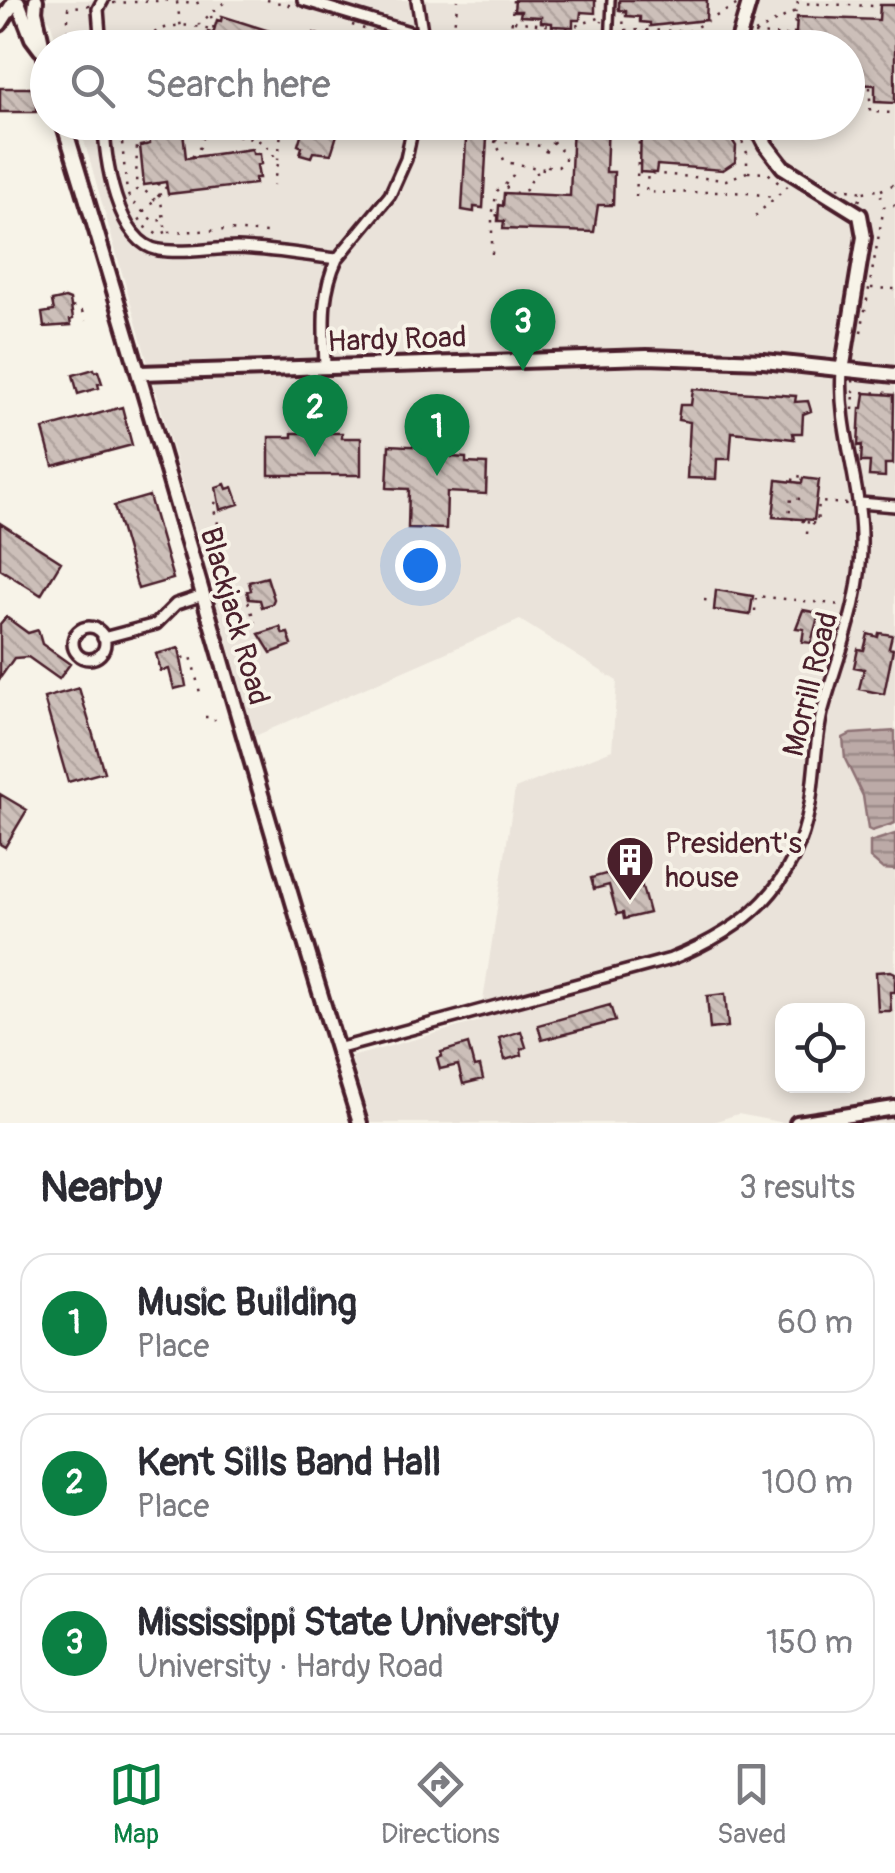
<!DOCTYPE html>
<meta charset="utf-8">
<style>
:root{--surface:#fff;--page:#f7f7f7;--text:#2b2b33;--muted:#7c7c81;--line:#e1e1e2;--accent:#0b8043}
body{margin:0;font-family:Pangolin,sans-serif;background:var(--page);color:var(--text)}
.controls{position:absolute;right:30px;bottom:30px;display:grid;overflow:hidden;border-radius:20px;box-shadow:0 5px 15px #0003}
.controls button{width:90px;height:90px;display:grid;place-items:center;padding:0;border:0;border-bottom:2px solid var(--line);background:var(--surface);color:var(--text);font:50px sans-serif}
.you{position:absolute;left:420px;top:565px;width:35px;height:35px;margin:-25px;border:8px solid #fff;border-radius:50%;background:#1a73e8;box-shadow:0 0 0 15px #1a73e833}
.badge{display:grid;place-items:center;width:65px;height:65px;border-radius:50%;background:var(--accent);color:#fff;font-size:32px;font-weight:700}
.pin{position:absolute;translate:-50% -82px;filter:drop-shadow(0 2px 5px #0008)}
.pin::after{content:'';position:absolute;top:52px;width:35px;height:30px;background:inherit;clip-path:polygon(0 0,100% 0,50% 100%)}
.list{margin:0;padding:0;list-style:none}
h2{display:flex;justify-content:space-between;align-items:center;height:130px;margin:0;padding:0 40px;font-size:42px}
h2 small{font-size:32px;font-weight:400;color:var(--muted)}
.list li{display:grid;grid-template-columns:65px 1fr auto;gap:30px;align-items:center;box-sizing:border-box;height:140px;margin:0 20px 20px;padding:0 20px;border:2px solid var(--line);border-radius:30px}
.list b{display:block;font-size:38px;white-space:nowrap}
.list p{margin:0;font-size:32px;white-space:nowrap;color:var(--muted)}
.list em{font-size:32px;font-style:normal;color:var(--muted)}
.icon{flex:none;width:55px;height:55px;fill:none;stroke:currentColor;stroke-width:2;stroke-linecap:round;stroke-linejoin:round}
.map{position:relative;flex:none;width:895px;height:1123px;overflow:hidden}
.search{position:absolute;background:var(--surface);box-shadow:0 5px 15px #0003;left:30px;right:30px;top:30px;height:110px;display:flex;align-items:center;gap:25px;box-sizing:border-box;padding:0 35px;border-radius:55px;color:var(--muted);font-size:38px}
.sheet{height:610px;background:var(--surface)}
nav{display:flex;justify-content:space-around;align-items:center;box-sizing:border-box;height:140px;border-top:2px solid var(--line);background:var(--surface);font-size:28px;color:var(--muted)}
nav a{display:grid;justify-items:center;gap:5px}
nav .on{color:var(--accent)}
.map>svg:first-child{display:block}
.built{fill:#eae3da;fill-rule:evenodd}
.water{fill:url(#water-rules);stroke:#8e7275;stroke-width:2.5}
.building{fill:url(#building-back-hatch);stroke:#4a1f2b;stroke-width:2.5}
.lines{fill:none;stroke-linecap:round;stroke-linejoin:round}
.lane-casing{stroke:#4a1f2b;stroke-width:12}
.street-casing{stroke:#4a1f2b;stroke-width:16}
.secondary-casing{stroke:#4a1f2b;stroke-width:20}
.path{stroke:#4a1f2b;stroke-width:2.5;stroke-dasharray:2.5 8;stroke-linecap:butt}
.lane{stroke:#f7f3e8;stroke-width:5}
.street{stroke:#f7f3e8;stroke-width:9}
.secondary{stroke:#f7f3e8;stroke-width:12}
.labels{text-anchor:middle;stroke-width:8;stroke-linejoin:round;paint-order:stroke}
.street-label{font-size:30px;fill:#4a1f2b;stroke:#f7f3e8}
.poi-label{font-size:30px;fill:#4a1f2b;stroke:#f7f3e8;text-anchor:start}
</style>
<div class="map">
<svg width="895" height="1123" viewBox="0 0 895 1123">
<defs>
<pattern id="water-rules" width="6" height="5" patternUnits="userSpaceOnUse" patternTransform="scale(2.5)"><rect width="6" height="5" fill="#bcaaa7"/><path d="M0 2.5h6" fill="none" stroke="#9b8a88"/></pattern>
<pattern id="building-back-hatch" width="6" height="6" patternUnits="userSpaceOnUse" patternTransform="scale(2.5)"><rect width="6" height="6" fill="#ccbfb9"/><path d="M-1 5l2 2M0 0l6 6M5-1l2 2" fill="none" stroke="#b1a49f"/></pattern>
</defs>
<rect width="100%" height="100%" fill="#f7f3e8"/>
<filter id="ink" filterUnits="userSpaceOnUse"><feTurbulence type="fractalNoise" baseFrequency=".01" numOctaves="2"/><feDisplacementMap in="SourceGraphic" scale="20" xChannelSelector="R" yChannelSelector="G"/><feConvolveMatrix kernelMatrix="1 2 1 2 8 2 1 2 1" color-interpolation-filters="sRGB"/></filter>
<g filter="url(#ink)">
<path class="built" d="M 0,0 L 895,0 L 895,1123 L 784,1123 L 738,1114 L 710,1123 L 371,1123 L 351,1057 L 480,1021 L 515,789 L 612,750 L 617,681 L 520,620 L 255,736 L 79,123 L 848,122 L 848,48 L 58,47 L 50,20 L 0,5 ZM 782,1011 L 858,1011 L 858,1086 L 782,1086 Z"/>
<path class="water" d="M 895,731 L 895,823 L 872,831 L 868,829 L 863,796 L 845,759 L 843,738 L 851,734 Z
M 895,834 L 895,870 L 883,869 L 870,858 L 870,842 Z"/>
<path class="building" d="M 515,0 L 595,0 L 595,13 L 581,12 L 580,20 L 573,20 L 573,27 L 552,26 L 552,23 L 541,22 L 541,17 L 520,16 L 521,11 L 514,11 Z
M 619,0 L 707,0 L 706,20 L 650,26 L 650,23 L 640,22 L 640,17 L 626,16 L 626,11 L 619,10 Z
M 880,5 L 895,5 L 895,103 L 875,102 L 875,85 L 848,84 L 848,48 L 795,48 L 797,17 L 879,20 Z
M 222,16 L 310,44 L 314,33 L 353,48 L 215,48 L 216,43 L 206,40 L 208,32 L 213,34 L 217,20 L 221,21 Z
M 0,88 L 36,88 L 36,112 L 0,112 Z
M 148,122 L 182,122 L 186,158 L 252,149 L 253,154 L 260,154 L 261,164 L 257,165 L 259,178 L 255,178 L 255,184 L 168,194 L 166,182 L 144,185 L 140,146 L 150,144 Z
M 305,122 L 341,122 L 331,154 L 313,152 L 311,157 L 300,154 L 302,147 L 298,145 Z
M 467,122 L 488,122 L 488,128 L 491,128 L 487,138 L 483,208 L 474,207 L 474,212 L 462,210 Z
M 573,122 L 608,122 L 606,172 L 614,172 L 613,205 L 598,205 L 594,232 L 503,229 L 504,221 L 498,221 L 499,205 L 503,206 L 504,193 L 570,196 Z
M 641,122 L 690,122 L 689,132 L 729,135 L 736,146 L 735,162 L 723,170 L 657,165 L 656,173 L 640,172 Z
M 65,298 L 70,300 L 73,319 L 70,320 L 71,325 L 44,327 L 42,313 L 54,311 L 52,301 Z
M 94,369 L 95,372 L 98,371 L 102,383 L 98,384 L 99,388 L 78,394 L 73,375 Z
M 693,389 L 796,396 L 795,402 L 808,401 L 811,411 L 803,414 L 802,433 L 793,433 L 794,439 L 732,432 L 730,459 L 717,459 L 716,479 L 687,478 L 690,422 L 678,420 L 680,405 L 691,405 Z
M 865,393 L 894,395 L 893,464 L 885,464 L 885,477 L 869,476 L 870,462 L 861,462 L 862,445 L 858,446 L 860,408 L 863,408 Z
M 122,407 L 132,445 L 53,466 L 43,429 Z
M 292,433 L 342,433 L 342,438 L 361,438 L 361,475 L 269,475 L 269,437 L 292,437 Z
M 428,435 L 453,436 L 452,457 L 466,458 L 466,463 L 487,464 L 486,494 L 447,492 L 446,529 L 408,528 L 409,489 L 387,488 L 389,445 L 428,447 Z
M 803,478 L 819,480 L 814,520 L 773,517 L 777,480 L 802,483 Z
M 225,484 L 227,489 L 233,487 L 239,504 L 220,510 L 216,487 Z
M 149,496 L 173,579 L 138,589 L 114,506 Z
M 0,523 L 61,562 L 41,595 L 0,569 Z
M 267,577 L 274,599 L 272,604 L 262,607 L 260,600 L 249,599 L 247,591 L 251,590 L 249,582 Z
M 716,590 L 753,596 L 750,615 L 714,610 Z
M 803,610 L 819,613 L 811,643 L 802,642 L 804,629 L 796,628 Z
M 6,617 L 28,633 L 38,630 L 42,644 L 70,664 L 59,679 L 28,657 L 14,658 L 0,678 L 0,624 Z
M 280,627 L 283,634 L 288,633 L 292,645 L 271,653 L 259,634 Z
M 879,633 L 892,635 L 889,648 L 893,649 L 884,694 L 859,689 L 864,669 L 854,667 L 858,649 L 864,650 L 868,634 L 878,637 Z
M 179,648 L 186,686 L 174,689 L 169,669 L 161,671 L 156,654 Z
M 79,688 L 104,772 L 68,782 L 44,698 Z
M 0,794 L 27,810 L 5,847 L 0,844 Z
M 620,870 L 625,887 L 641,883 L 649,913 L 624,919 L 623,913 L 617,914 L 609,885 L 594,889 L 591,878 Z
M 891,971 L 895,973 L 895,992 L 890,992 L 891,1011 L 878,1011 L 876,972 Z
M 725,994 L 728,1027 L 710,1029 L 707,996 Z
M 610,1005 L 615,1021 L 542,1040 L 538,1025 Z
M 521,1031 L 526,1047 L 521,1049 L 522,1055 L 505,1060 L 499,1038 Z
M 468,1044 L 474,1067 L 480,1066 L 483,1079 L 463,1084 L 458,1065 L 440,1069 L 437,1058 L 442,1056 L 441,1052 Z"/>
<g class="lines">
<g class="lane-casing">
<path id="lane" d="M 609,48 L 611,0"/>
</g>
<g class="street-casing">
<path id="street" d="M 303,0 L 446,43 L 593,48
M 417,0 L 423,37 L 420,48
M 101,48 L 98,9 L 103,0
M 104,122 C 104,158 117,243 159,250 C 184,254 212,248 237,248 C 270,249 304,255 337,259 L 390,195 L 406,159 L 414,122
M 325,367 C 324,329 320,295 337,259
M 860,503 L 895,506
M73 643a16 16 0 1 1 32 0a16 16 0 1 1-32 0Z
M 103,638 L 156,624 L 176,604 L 203,595
M 337,1049 L 671,959 C 747,928 795,888 810,804 C 815,774 815,743 822,713 C 838,654 863,599 861,536 C 860,480 838,428 842,371"/>
</g>
<g class="secondary-casing">
<path id="secondary" d="M 36,0 L 35,11 L 48,71
M 18,2 L 32,38 L 41,50
M 0,24 L 14,2
M 736,48 L 750,0
M 63,122 C 166,455 256,791 360,1123
M 754,122 L 766,145 L 783,167 L 860,215 L 864,237 L 842,371
M 140,373 L 647,357 L 764,361 L 895,375
M 797,1123 L 895,1108"/>
</g>
<path class="path" d="M 267,0 L 297,7
M 513,0 L 511,34 L 604,38
M 177,2 L 184,48
M 113,3 L 177,0 L 195,4 L 205,0
M 624,11 L 623,30 L 689,31 L 738,4
M 537,16 L 537,33
M 514,21 L 569,28 L 602,17
M 198,25 L 227,0
M 352,25 L 411,44
M 68,31 L 68,8 L 90,5
M 453,32 L 458,0
M 755,33 L 795,11
M 754,34 L 794,36 L 796,3 L 874,6 L 874,0
M 493,35 L 510,34
M 617,38 L 710,42 L 728,38
M 633,38 L 648,31
M 117,42 L 118,48
M 598,43 L 602,21
M 140,48 C 155,21 189,23 214,30 L 211,16
M 870,87 L 870,112 L 895,113
M 848,100 L 870,100
M 120,122 L 127,193 L 131,201 L 153,221 L 162,220
M 199,122 C 228,148 259,120 278,164 L 273,185
M 219,122 L 220,133
M 544,122 L 554,143 L 565,155 L 565,161 L 558,167 L 548,166 L 544,160
M 734,122 L 747,153 L 747,172 L 726,180 L 648,173 L 646,192 C 688,195 735,187 775,198
M 442,132 L 467,136
M 255,136 L 260,122
M 112,137 L 137,141 L 136,190 L 145,191 L 155,200
M 495,143 L 499,122
M 545,152 L 568,122
M 192,157 L 200,147 L 206,130
M 278,160 L 281,132 L 279,122
M 544,169 L 505,162 L 495,141 L 542,146 L 546,151 L 544,160
M 748,172 L 768,173 L 784,188
M 158,183 L 166,232 L 229,230 L 267,233
M 505,185 L 513,175 L 515,167
M 838,187 L 863,192
M 881,190 L 895,184
M 636,197 L 640,122
M 859,201 L 863,192 L 879,190 L 884,205
M 498,215 L 492,216 L 497,191 L 504,186 L 515,193 L 526,190 L 535,174 L 542,170
M 755,216 L 790,184
M 166,232 L 158,235 L 144,226 L 139,218 L 167,186
M 492,254 L 492,217
M 871,288 L 895,289
M 72,307 L 82,311 L 85,321
M 861,332 L 884,207 L 895,205
M 853,380 L 854,392 L 895,393
M 853,410 L 854,393
M 793,481 L 794,475 L 806,478
M 800,499 L 791,498 L 789,518 L 817,524 L 819,502 L 847,504
M 216,502 L 213,506 L 219,527
M 807,534 L 808,521
M 704,600 L 715,601
M 229,608 L 248,601 L 255,623
M 755,611 L 756,596 L 843,605
M 183,658 L 191,656 L 200,693
M 205,717 L 213,717 L 215,720"/>
<use href="#lane" class="lane"/>
<use href="#street" class="street"/>
<use href="#secondary" class="secondary"/>
</g>
</g>
<defs>
<g id="building-pin" transform="scale(2.5)"><path d="M0 17L-7.5 6A9.5 9.5 0 1 1 7.5 6Z" fill="#4a1f2b" stroke="#f7f3e8"/><path d="M-4-6H4V6H1V3H-1V6H-4ZM-2.5-4.3h1.7v1.8h-1.7ZM.8-4.3h1.7v1.8H.8ZM-2.5-1h1.7V.8h-1.7ZM.8-1h1.7V.8H.8Z" fill="#fff"/></g>
</defs>
<g fill-rule="evenodd">
<use href="#building-pin" x="630" y="860"/>
</g>
<g class="labels">
<g class="street-label">
<text transform="translate(397 339) rotate(-2)" y="10">Hardy Road</text>
<text transform="translate(235 616) rotate(74)" y="10">Blackjack Road</text>
<text transform="translate(810 684) rotate(-76)" y="10">Morrill Road</text>
</g>
<g class="poi-label">
<text x="665" y="853">President's<tspan x="665" dy="34">house</tspan></text>
</g>
</g>
</svg>
<div class="controls">
<button><svg class="icon" aria-label="locate" viewBox="0 0 24 24"><circle cx="12" cy="12" r="6"/><path d="M12 2v4M12 18v4M2 12h4M18 12h4"/></svg></button>
</div>
<div class="you"></div>
<div class="pin badge" style="left:437px;top:476px">1</div>
<div class="pin badge" style="left:315px;top:457px">2</div>
<div class="pin badge" style="left:523px;top:371px">3</div>
<div class="search"><svg class="icon" aria-label="search" viewBox="0 0 24 24"><circle cx="10" cy="10" r="6"/><path d="M15 15l6 6"/></svg>Search here</div>
</div>
<section class="sheet">
<h2>Nearby<small>3 results</small></h2>
<ul class="list">
<li><span class="badge">1</span><div><b>Music Building</b><p>Place</p></div><em>60 m</em></li>
<li><span class="badge">2</span><div><b>Kent Sills Band Hall</b><p>Place</p></div><em>100 m</em></li>
<li><span class="badge">3</span><div><b>Mississippi State University</b><p>University · Hardy Road</p></div><em>150 m</em></li>
</ul>
</section>
<nav>
<a class="on"><svg class="icon" aria-label="map" viewBox="0 0 24 24"><path d="M3 6l6-2 6 2 6-2v14l-6 2-6-2-6 2zM9 4v14M15 6v14"/></svg>Map</a>
<a><svg class="icon" aria-label="directions" viewBox="0 0 24 24"><path d="M12 3l9 9-9 9-9-9zM9 14v-3h6M13 9l2 2-2 2"/></svg>Directions</a>
<a><svg class="icon" aria-label="saved" viewBox="0 0 24 24"><path d="M7 4h10v16l-5-4-5 4z"/></svg>Saved</a>
</nav>
